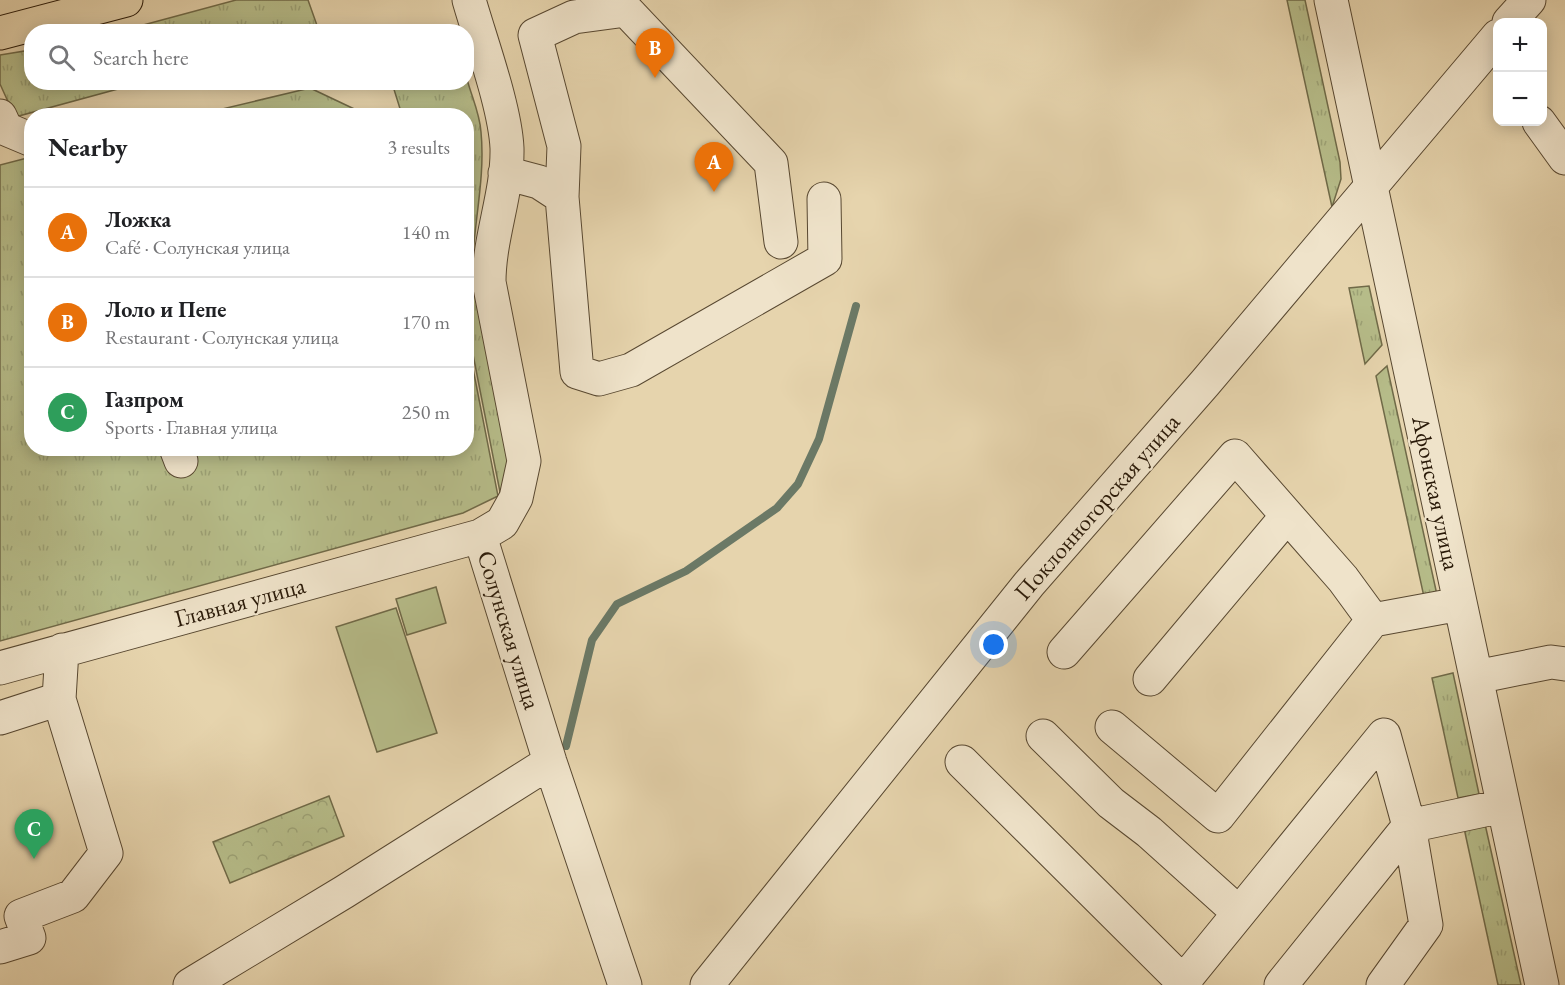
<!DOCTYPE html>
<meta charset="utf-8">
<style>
:root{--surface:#fff;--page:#f6f6f6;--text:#202124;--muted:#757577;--line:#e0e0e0;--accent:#1a73e8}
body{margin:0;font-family:"EB Garamond",serif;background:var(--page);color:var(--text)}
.controls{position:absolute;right:18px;top:18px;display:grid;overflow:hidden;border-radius:12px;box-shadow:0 3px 15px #0003}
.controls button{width:54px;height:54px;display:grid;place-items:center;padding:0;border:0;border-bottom:2px solid var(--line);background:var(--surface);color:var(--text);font:30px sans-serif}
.you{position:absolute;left:994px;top:645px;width:21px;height:21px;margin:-15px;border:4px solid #fff;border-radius:50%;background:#1a73e8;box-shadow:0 0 0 9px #1a73e833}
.badge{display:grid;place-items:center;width:39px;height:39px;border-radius:50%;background:var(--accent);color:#fff;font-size:20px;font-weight:700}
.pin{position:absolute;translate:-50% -50px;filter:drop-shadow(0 2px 3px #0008)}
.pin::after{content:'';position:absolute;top:32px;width:21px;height:18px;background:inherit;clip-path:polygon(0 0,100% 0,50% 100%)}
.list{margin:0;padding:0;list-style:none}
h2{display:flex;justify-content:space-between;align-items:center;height:78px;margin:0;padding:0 24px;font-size:26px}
h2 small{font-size:20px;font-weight:400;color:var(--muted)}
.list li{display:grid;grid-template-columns:39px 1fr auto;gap:18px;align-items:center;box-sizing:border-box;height:90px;padding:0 24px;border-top:2px solid var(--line)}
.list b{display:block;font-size:22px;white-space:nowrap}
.list p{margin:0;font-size:20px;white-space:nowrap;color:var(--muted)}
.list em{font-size:20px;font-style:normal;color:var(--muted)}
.icon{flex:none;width:33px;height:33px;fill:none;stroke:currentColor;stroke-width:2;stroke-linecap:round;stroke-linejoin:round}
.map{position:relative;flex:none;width:1565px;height:985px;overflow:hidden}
.search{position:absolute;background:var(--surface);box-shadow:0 3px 15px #0003;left:24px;top:24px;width:450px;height:66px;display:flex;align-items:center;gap:15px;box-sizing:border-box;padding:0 21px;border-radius:24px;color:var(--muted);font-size:22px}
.panel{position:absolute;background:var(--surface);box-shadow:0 3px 15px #0003;left:24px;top:108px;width:450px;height:348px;border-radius:24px}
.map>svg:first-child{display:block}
.grass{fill:url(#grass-tufts);stroke:#706a48;stroke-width:1.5}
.forest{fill:url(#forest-crowns);stroke:#706a48;stroke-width:1.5}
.pitch{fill:#b6bc89;stroke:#706a48;stroke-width:1.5}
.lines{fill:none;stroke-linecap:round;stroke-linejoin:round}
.stream{stroke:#6b7966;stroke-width:8}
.minor-casing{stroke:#584831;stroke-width:35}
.major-casing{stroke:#291908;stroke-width:35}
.minor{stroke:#efe3ca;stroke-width:33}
.major{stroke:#e6d4ad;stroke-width:33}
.labels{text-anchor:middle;stroke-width:4.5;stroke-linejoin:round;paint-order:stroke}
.street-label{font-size:24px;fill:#291908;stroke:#efe3ca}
</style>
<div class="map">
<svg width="1565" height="985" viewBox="0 0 1565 985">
<defs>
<pattern id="grass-tufts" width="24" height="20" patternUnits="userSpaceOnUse" patternTransform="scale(1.5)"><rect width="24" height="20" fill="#b6bc89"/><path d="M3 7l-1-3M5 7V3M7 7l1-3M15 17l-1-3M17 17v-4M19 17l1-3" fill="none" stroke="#9ca175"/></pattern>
<pattern id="forest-crowns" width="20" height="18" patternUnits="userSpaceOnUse" patternTransform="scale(1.5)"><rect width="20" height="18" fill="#b6bc89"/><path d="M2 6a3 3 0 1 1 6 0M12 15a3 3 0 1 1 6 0" fill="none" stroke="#9ca175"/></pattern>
</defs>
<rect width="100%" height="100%" fill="#e6d4ad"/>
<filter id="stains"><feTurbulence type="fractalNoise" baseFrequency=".00333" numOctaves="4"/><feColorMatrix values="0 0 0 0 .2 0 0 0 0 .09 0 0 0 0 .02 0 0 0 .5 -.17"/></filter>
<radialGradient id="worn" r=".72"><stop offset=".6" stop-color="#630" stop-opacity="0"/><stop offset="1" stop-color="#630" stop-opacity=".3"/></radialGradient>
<path class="grass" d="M 236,0 L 308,0 L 319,31 L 121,31 Z
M 1287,0 L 1305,0 L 1340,162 L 1341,179 L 1332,207 Z
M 31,50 L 32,82 L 140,83 L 15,117 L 0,84 L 0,55 Z
M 467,79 C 471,95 480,114 481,132 C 486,182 471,233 472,283 L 507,440 L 509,469 L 500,492 L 467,324 L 466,116 L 402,115 L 392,83 L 466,82 Z
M 310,88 L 367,115 L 197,115 Z
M 31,157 L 32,448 L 466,448 L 467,338 L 498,496 L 463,513 L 0,641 L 0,165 Z
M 1369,286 L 1382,345 L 1365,364 L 1349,288 Z
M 1387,366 L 1437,595 L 1424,597 L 1376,376 Z
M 1453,673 L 1479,794 L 1458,798 L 1432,678 Z
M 1485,824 L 1521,985 L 1498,985 L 1464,828 Z"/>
<path class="forest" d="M 329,796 L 344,836 L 230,883 L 213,842 Z"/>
<path class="pitch" d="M 436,587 L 446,623 L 407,635 L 396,599 Z
M 396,608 L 437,733 L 377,752 L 336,627 Z"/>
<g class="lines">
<path class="stream" d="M 566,746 L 592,640 L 617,604 L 686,571 L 777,508 L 798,484 L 819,439 L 856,306"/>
<g class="minor-casing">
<path id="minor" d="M 1331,0 L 1542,985
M 1509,22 L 1529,0
M 0,116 L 6,129 L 32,140
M 1539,122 L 1565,158
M 505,173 L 539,182 L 562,197
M 781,242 L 771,163 L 626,10 L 574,17 L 535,35 L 564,146 L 562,197 L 577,372 L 599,379 L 631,370 L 825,259 L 824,199
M 176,448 L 181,461
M 480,536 L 550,762 L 625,985
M 1064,652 L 1235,456 L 1343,579 L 1373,620
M 0,668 L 480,536 L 502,523 L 516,498 L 524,461 L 489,282 C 489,237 508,193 507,148 C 505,107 481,42 469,0
M 1476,677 L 1551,662 L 1565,664
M 1150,679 L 1287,516
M 0,718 L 59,699
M 1112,727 L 1218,816 L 1373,620 L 1460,604
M 1043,736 L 1111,803 L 1149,832 L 1239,913
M 962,762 L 1186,985
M 0,947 L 29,938 L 21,916 L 73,896 L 106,853 L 59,699 L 62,650
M 1183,982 L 1384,735 L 1409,826 L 1426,925 L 1383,985
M 190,985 L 344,892 L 550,762
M 707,985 L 1029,584 L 1205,383 L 1498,36
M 1281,985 L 1409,826 L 1503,806"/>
</g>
<g class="major-casing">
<path id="major" d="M 0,33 L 126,0"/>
</g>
<use href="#minor" class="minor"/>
<use href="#major" class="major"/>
</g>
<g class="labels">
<g class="street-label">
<text transform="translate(1436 493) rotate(78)" y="8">Афонская улица</text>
<text transform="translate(1097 507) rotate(-49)" y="8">Поклонногорская улица</text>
<text transform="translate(240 602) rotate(-15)" y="8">Главная улица</text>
<text transform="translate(509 630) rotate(73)" y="8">Солунская улица</text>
</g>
</g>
<rect width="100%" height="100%" filter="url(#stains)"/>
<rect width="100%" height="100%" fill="url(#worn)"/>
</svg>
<div class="controls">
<button>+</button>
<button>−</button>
</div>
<div class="you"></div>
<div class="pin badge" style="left:714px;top:192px;background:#e8710a">A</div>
<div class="pin badge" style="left:655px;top:78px;background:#e8710a">B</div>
<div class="pin badge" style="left:34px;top:859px;background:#2e9e5b">C</div>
<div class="search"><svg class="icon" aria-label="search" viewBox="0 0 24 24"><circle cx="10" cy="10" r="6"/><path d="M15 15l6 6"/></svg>Search here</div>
<section class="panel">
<h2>Nearby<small>3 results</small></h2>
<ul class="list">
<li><span class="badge" style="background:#e8710a">A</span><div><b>Ложка</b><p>Café · Солунская улица</p></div><em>140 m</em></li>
<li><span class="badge" style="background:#e8710a">B</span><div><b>Лоло и Пепе</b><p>Restaurant · Солунская улица</p></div><em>170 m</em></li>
<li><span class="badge" style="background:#2e9e5b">C</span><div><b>Газпром</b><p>Sports · Главная улица</p></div><em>250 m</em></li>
</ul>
</section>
</div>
